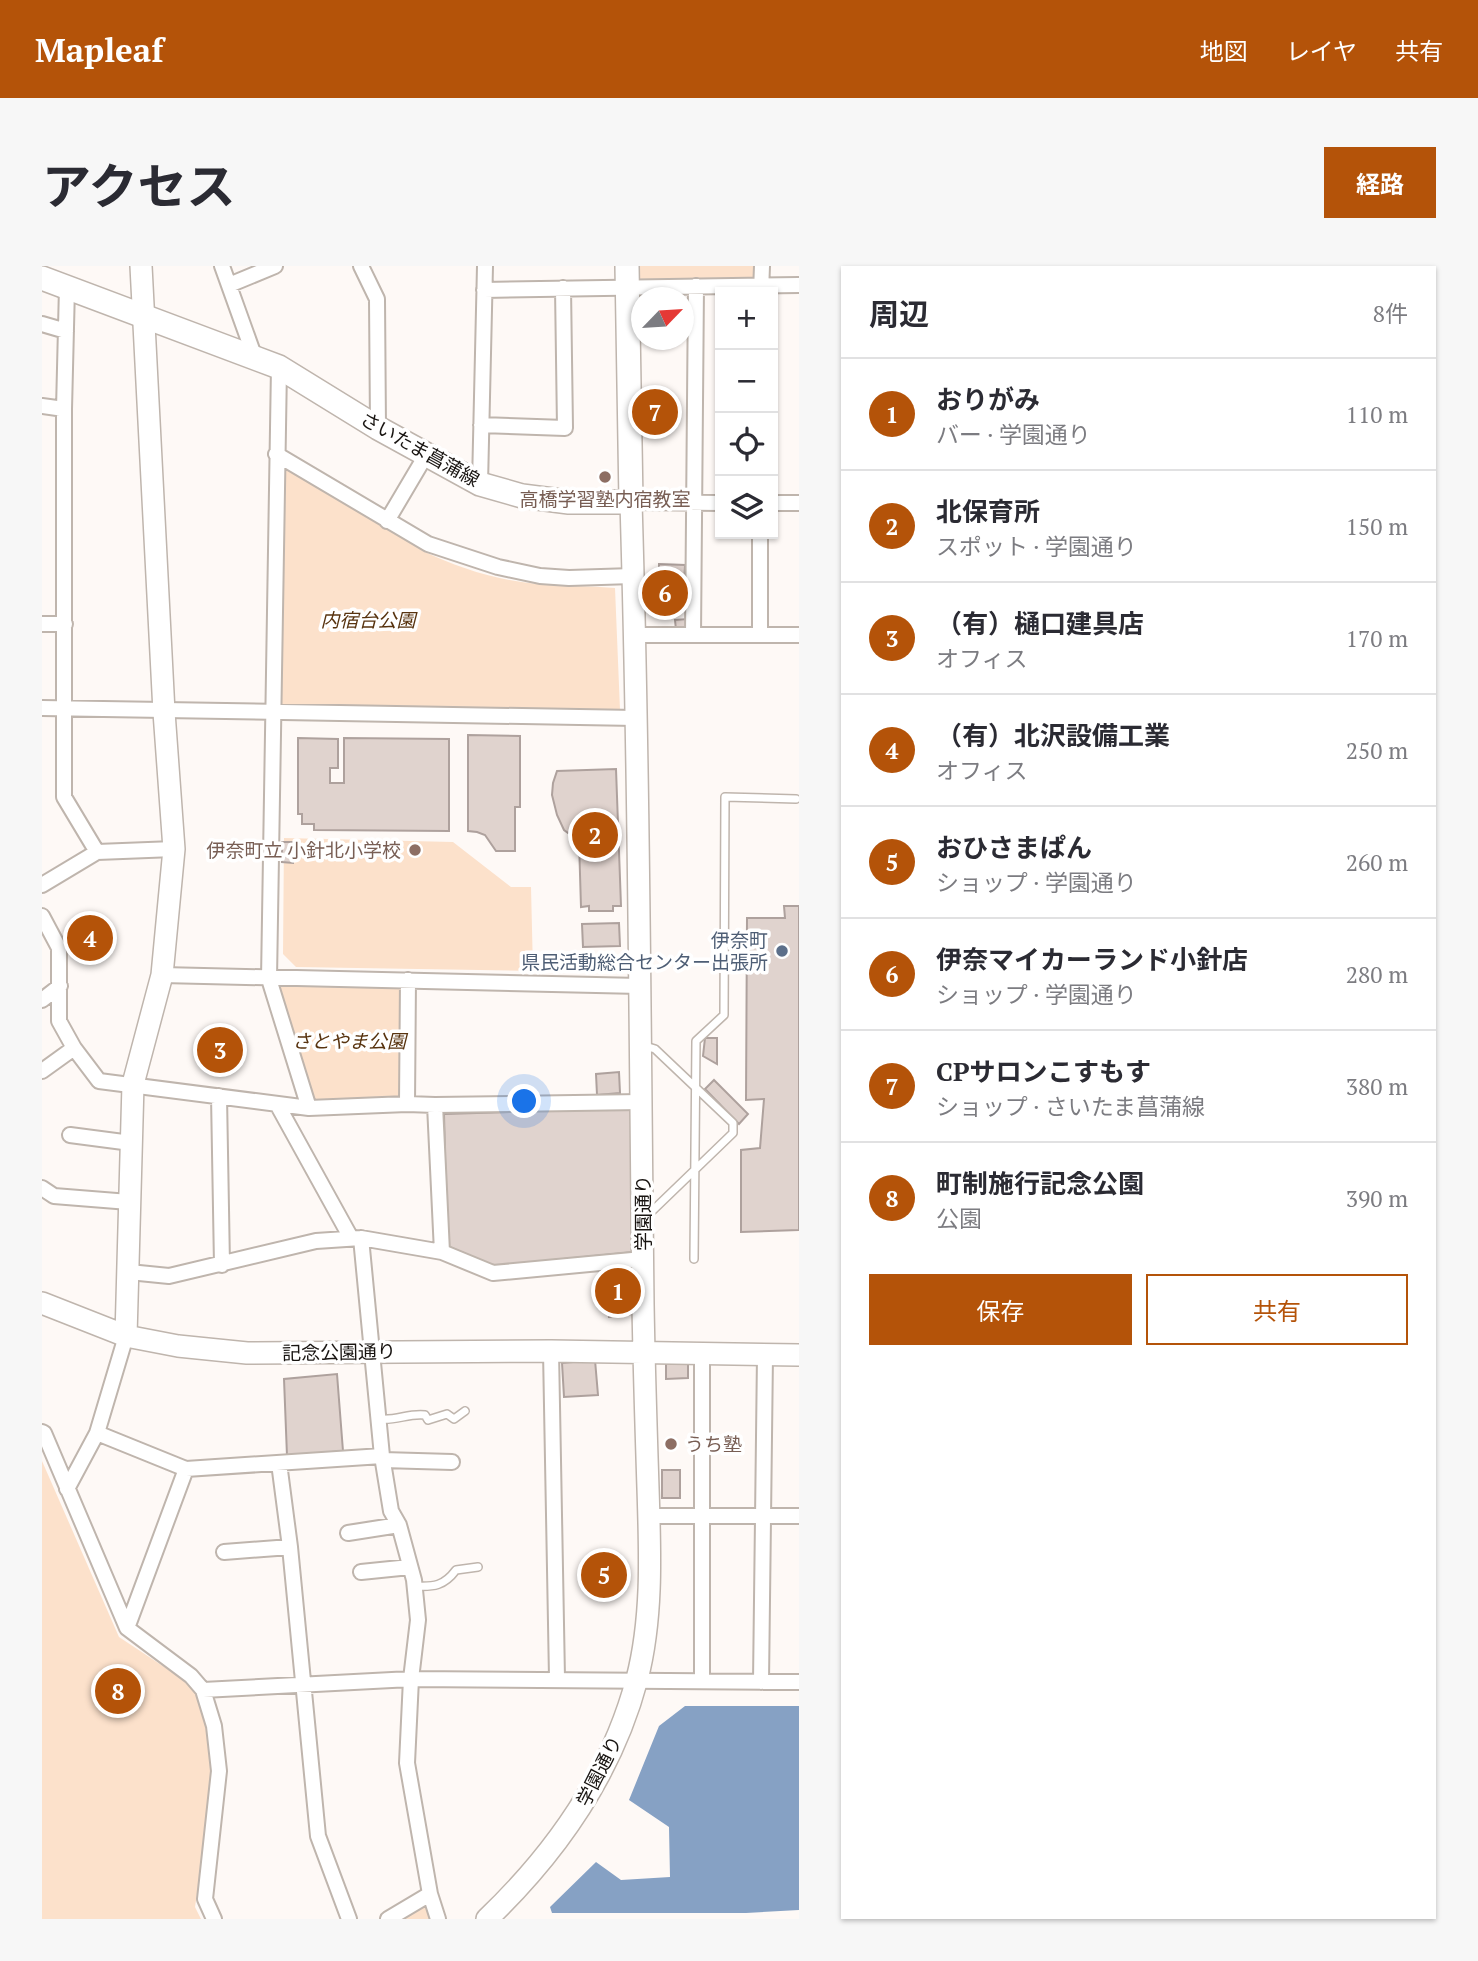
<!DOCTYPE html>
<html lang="ja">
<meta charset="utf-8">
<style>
:root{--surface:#fff;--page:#f7f7f7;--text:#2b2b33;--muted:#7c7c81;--line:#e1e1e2;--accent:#b45309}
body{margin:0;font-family:"PT Serif","Noto Sans JP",serif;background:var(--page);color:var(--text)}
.controls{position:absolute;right:21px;top:21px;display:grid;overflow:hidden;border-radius:0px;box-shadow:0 2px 5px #0004}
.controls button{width:63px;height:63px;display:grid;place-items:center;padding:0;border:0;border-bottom:2px solid var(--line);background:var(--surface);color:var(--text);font:35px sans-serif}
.compass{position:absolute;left:589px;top:21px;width:63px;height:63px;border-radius:50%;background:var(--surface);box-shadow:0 2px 5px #0004;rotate:65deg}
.you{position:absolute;left:483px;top:836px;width:24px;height:24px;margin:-18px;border:5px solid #fff;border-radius:50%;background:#1a73e8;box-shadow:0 0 0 10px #1a73e833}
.badge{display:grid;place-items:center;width:46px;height:46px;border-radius:50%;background:var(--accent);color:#fff;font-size:23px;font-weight:700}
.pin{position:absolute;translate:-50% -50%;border:4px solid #fff;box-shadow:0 2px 7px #0006}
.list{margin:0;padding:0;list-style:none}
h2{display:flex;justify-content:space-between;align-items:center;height:91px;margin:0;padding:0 28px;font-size:30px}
h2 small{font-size:23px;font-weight:400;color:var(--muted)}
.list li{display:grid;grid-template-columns:46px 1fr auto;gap:21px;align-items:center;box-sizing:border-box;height:112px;padding:0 28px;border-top:2px solid var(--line)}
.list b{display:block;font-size:26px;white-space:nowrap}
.list p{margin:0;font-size:23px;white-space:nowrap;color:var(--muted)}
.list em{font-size:23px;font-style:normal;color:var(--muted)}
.actions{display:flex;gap:14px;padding:21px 28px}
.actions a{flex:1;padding:16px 0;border:2px solid var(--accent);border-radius:0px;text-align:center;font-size:24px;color:var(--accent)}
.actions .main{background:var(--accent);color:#fff}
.icon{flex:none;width:38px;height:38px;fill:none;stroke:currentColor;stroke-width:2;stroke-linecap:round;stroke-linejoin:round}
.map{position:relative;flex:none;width:757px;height:1653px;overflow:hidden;border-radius:0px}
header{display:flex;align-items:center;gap:42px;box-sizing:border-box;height:98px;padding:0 35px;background:var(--accent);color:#fff}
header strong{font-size:33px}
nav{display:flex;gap:38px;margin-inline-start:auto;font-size:24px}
.intro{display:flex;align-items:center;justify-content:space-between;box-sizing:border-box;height:168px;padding:0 42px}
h1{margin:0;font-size:49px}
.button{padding:18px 32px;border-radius:0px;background:var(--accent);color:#fff;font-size:24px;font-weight:700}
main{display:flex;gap:42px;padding:0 42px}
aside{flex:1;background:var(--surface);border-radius:0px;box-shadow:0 2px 5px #0004}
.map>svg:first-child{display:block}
.green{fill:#fce1cb}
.water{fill:#86a1c4}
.building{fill:#e0d3ce;stroke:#aea19d;stroke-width:2}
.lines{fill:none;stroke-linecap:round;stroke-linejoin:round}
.lane-casing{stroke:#bfb5ad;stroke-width:10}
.street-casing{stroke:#bfb5ad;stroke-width:18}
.secondary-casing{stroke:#bfb5ad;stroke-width:24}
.primary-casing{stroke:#bfb5ad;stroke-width:26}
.lane{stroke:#fff;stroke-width:7}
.street{stroke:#fff;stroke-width:14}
.secondary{stroke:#fff;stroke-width:21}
.primary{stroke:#fff;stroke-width:23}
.education-dot{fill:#8d6e63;stroke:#fff;stroke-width:2.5}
.service-dot{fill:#5c6f8a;stroke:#fff;stroke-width:2.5}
.labels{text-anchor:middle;stroke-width:7;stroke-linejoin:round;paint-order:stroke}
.street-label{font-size:19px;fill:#181411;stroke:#fff}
.education-label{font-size:19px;fill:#785e54;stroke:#fff}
.park-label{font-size:19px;font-style:italic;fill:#58330f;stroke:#fff}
.service-label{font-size:19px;fill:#4e5e75;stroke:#fff;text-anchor:end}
</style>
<header>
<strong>Mapleaf</strong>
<nav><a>地図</a><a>レイヤ</a><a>共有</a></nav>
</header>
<div class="intro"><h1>アクセス</h1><a class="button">経路</a></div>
<main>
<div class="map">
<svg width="757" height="1653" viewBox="0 0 757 1653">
<rect width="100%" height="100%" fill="#fef9f6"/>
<path class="green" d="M 585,0 L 720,0 L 719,20 L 585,21 Z
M 245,198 L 381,285 C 417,302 456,315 497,318 C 522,320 548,320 573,322 L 578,444 L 238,441 L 238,202 Z
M 242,572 L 411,576 L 469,621 L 489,621 L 491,705 L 254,701 L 241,688 Z
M 227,713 L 366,714 L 365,838 L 267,842 Z
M 0,1195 L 77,1371 L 148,1418 L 157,1432 L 166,1461 L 172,1513 L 153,1641 L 159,1653 L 0,1653 Z
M 384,1638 L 388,1653 L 358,1653 Z"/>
<path class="water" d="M 643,1440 L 757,1440 L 757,1644 L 704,1647 L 510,1647 L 508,1641 L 554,1596 L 579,1614 L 628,1611 L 627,1561 L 587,1534 L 617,1460 Z"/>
<path class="building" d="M 606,134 L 627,134 L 627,162 L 606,162 Z
M 617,298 L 643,299 L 642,317 L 617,316 Z
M 646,353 L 647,363 L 634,364 L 633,354 Z
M 426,469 L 478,470 L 478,541 L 473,541 L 473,585 L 454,585 L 443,569 L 435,566 L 426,565 Z
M 256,472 L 296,473 L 296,502 L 288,502 L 288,517 L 302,517 L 302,472 L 407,473 L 407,565 L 272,564 L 272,558 L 260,558 L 260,548 L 256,548 Z
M 574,503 L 579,640 L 571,640 L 571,645 L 547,645 L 547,640 L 539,641 L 537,575 L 522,564 L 515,549 L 510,529 L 511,517 L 515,505 Z
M 240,576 L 251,576 L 251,597 L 240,596 Z
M 742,640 L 757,640 L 757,964 L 699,966 L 699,884 L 718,882 L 722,833 L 704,834 L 705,652 L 743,652 Z
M 577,657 L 578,680 L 541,681 L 540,658 Z
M 26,661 L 66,663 L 65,683 L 25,681 Z
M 183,770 L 195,794 L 178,803 L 166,779 Z
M 663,772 L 675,772 L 675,798 L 661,790 Z
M 577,806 L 578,827 L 555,829 L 554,808 Z
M 672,814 L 706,848 L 697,858 L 663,823 Z
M 590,842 L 592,986 L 452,1000 L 405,980 L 402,848 Z
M 585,1000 L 591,1048 L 567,1051 L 562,1002 Z
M 624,1093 L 646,1093 L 646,1112 L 624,1113 Z
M 553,1094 L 556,1129 L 522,1131 L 520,1097 Z
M 295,1108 L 301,1185 L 245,1190 L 242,1113 Z
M 620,1204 L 638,1204 L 638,1232 L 620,1232 Z"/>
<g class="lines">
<g class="lane-casing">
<path id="lane" d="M 603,780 L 613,783 L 691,857 L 691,867 L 606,949
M 652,993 L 654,775 L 682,749 L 683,531 L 754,533
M 337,1153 C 355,1155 366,1147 383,1149 L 386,1154 L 405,1148 L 412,1153 L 423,1145
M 373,1320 C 392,1321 402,1320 414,1304 L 436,1301"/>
</g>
<g class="street-casing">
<path id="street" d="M 180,0 L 213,92
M 319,0 L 335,33 L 336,162
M 187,19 L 233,0
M 25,21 L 22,143 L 22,531 L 55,586
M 442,24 L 757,19
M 719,26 L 720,0
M 0,58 L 24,65
M 237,101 L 227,713 L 267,842
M 0,140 L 22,143
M 439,159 L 523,162 L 521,22
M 234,188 L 386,278 L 456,301 L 498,310 L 527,312 L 591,310
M 438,218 L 443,0
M 589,236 L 678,237
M 731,237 L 757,237
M 345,255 L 384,189
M 0,358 L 23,358
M 593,369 L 757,369
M 651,369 L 654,20
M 718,369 L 718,268
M 0,442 L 594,452
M 0,619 L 55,586 L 132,583
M 0,650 L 17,682 L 17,755 L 32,782 L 57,815 L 267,842 L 365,838 L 393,839 L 599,836
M 120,709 L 598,720
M 0,734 L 18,720
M 0,805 L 32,782
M 177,830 L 180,999
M 235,838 L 309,972
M 365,838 L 366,714
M 393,839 L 400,986
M 28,869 L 89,877
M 0,922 L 12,930 L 87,936
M 319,972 L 340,1190 L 349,1245 L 357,1259 L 372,1314 L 376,1354 L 369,1413 L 365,1497 L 388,1628 L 396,1653
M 87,1006 L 127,1010 L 274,975 L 319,972 L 400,986 L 451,1007 L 601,993
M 509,1085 L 515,1412
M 0,1166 L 2,1167 L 85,1362 L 149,1410 L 161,1424 L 172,1460 L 177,1505 L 163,1633 L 172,1653
M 55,1167 L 144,1203 L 340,1190
M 341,1194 L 410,1196
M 237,1197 L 248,1281 L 276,1570 L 307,1653
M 25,1223 L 55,1167 L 84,1070
M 607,1250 L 757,1250
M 306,1267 L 357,1259
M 182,1286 L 248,1281
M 319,1306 L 368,1301
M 85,1362 L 144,1203
M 660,1415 L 660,1088
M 719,1416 L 723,1089
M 161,1424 L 369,1413 L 757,1416
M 346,1653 L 388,1628"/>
</g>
<g class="secondary-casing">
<path id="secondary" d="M 0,1037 L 84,1070 L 136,1080 L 205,1087 L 509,1085 L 757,1089
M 84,1070 L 91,818 L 120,709 L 132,583 L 122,446 L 99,0
M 445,1653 C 515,1586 570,1507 595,1413 C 611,1351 608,1285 606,1222 C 604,1161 602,1099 601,1038 C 598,771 597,503 589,236"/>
</g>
<g class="primary-casing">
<path id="primary" d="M 0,12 L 237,101 L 336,162 L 438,218 L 480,230 L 527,236 L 589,236 L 585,0"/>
</g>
<use href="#lane" class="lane"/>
<use href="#street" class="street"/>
<use href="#secondary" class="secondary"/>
<use href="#primary" class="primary"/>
</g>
<g class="education-dot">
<circle cx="563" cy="211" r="7"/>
<circle cx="373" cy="584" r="7"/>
<circle cx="629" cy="1178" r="7"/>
</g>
<circle class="service-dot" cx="740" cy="685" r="7"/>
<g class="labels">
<g class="street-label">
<text transform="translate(378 183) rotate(29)" y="7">さいたま菖蒲線</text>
<text transform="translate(601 947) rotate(-90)" y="7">学園通り</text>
<text transform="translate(297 1086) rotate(-1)" y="7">記念公園通り</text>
<text transform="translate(557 1505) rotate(-63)" y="7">学園通り</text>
</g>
<g class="education-label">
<text x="563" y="240">高橋学習塾内宿教室</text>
<text x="359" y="591" text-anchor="end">伊奈町立 小針北小学校</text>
<text x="643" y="1185" text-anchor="start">うち塾</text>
</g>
<g class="park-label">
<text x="326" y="361">内宿台公園</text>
<text x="307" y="782">さとやま公園</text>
</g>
<g class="service-label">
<text x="726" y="681">伊奈町<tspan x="726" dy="22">県民活動総合センター出張所</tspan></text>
</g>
</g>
</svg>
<div class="controls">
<button>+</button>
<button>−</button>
<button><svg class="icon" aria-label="locate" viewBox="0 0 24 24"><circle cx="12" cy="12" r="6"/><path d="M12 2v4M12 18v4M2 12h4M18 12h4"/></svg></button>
<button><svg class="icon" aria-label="layers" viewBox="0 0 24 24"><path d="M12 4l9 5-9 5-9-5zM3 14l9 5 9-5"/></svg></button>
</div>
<svg class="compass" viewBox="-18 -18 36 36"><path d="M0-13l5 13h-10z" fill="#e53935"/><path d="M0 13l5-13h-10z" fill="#7c7c81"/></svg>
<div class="you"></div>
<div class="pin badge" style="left:576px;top:1025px">1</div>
<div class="pin badge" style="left:553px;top:569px">2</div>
<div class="pin badge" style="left:178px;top:784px">3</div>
<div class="pin badge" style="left:48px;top:672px">4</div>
<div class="pin badge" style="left:562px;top:1309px">5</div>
<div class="pin badge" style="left:623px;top:327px">6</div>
<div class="pin badge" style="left:613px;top:146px">7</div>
<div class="pin badge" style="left:76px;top:1425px">8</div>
</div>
<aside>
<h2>周辺<small>8件</small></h2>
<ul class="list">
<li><span class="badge">1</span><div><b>おりがみ</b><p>バー · 学園通り</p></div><em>110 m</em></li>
<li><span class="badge">2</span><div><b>北保育所</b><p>スポット · 学園通り</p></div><em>150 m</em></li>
<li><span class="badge">3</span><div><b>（有）樋口建具店</b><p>オフィス</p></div><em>170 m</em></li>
<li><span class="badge">4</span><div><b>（有）北沢設備工業</b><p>オフィス</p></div><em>250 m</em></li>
<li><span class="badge">5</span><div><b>おひさまぱん</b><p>ショップ · 学園通り</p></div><em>260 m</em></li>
<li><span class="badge">6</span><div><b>伊奈マイカーランド小針店</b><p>ショップ · 学園通り</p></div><em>280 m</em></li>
<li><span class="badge">7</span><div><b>CPサロンこすもす</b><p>ショップ · さいたま菖蒲線</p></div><em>380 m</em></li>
<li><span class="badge">8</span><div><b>町制施行記念公園</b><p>公園</p></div><em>390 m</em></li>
</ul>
<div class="actions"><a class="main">保存</a><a>共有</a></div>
</aside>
</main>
